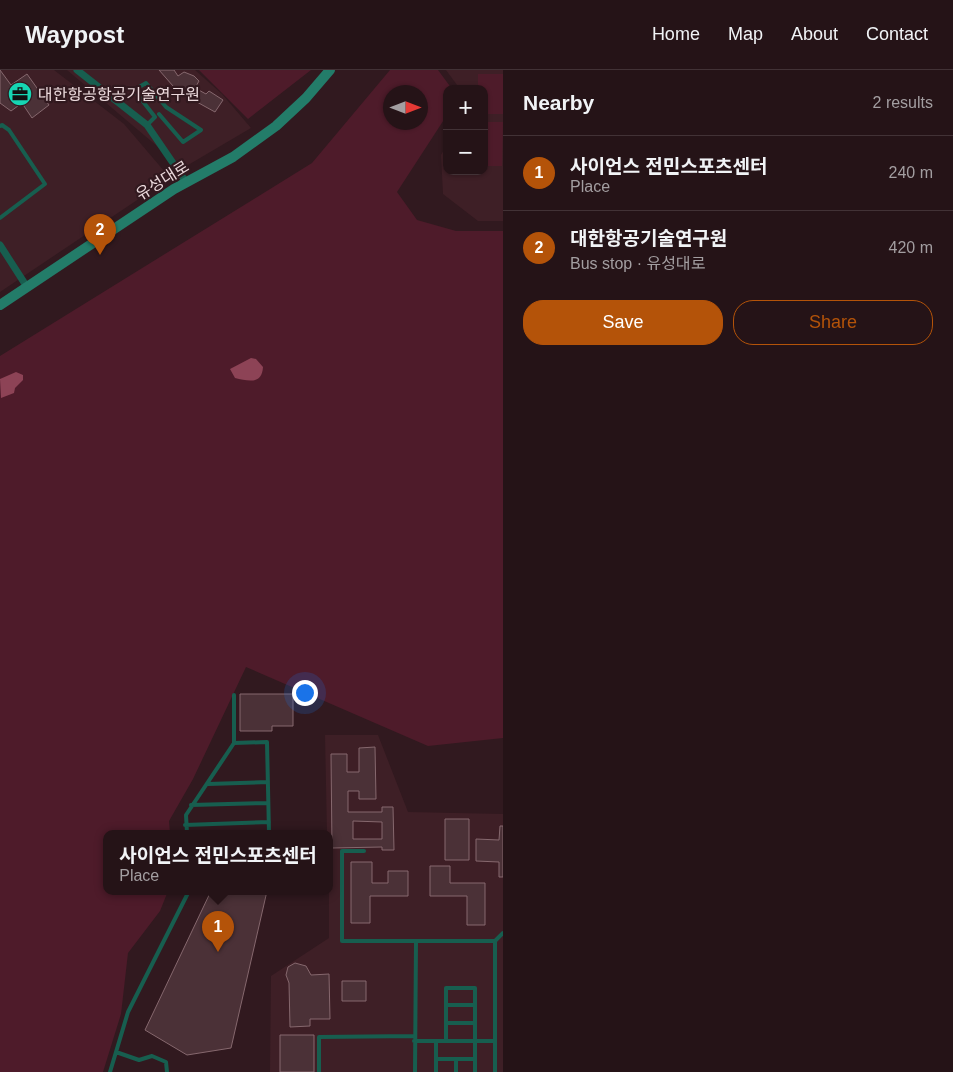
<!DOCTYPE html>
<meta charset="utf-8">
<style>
:root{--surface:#251317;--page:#312024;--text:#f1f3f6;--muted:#a39ea1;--line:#423236;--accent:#b45309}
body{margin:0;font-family:Arial,"Noto Sans KR",sans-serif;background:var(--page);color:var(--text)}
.controls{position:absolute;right:15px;top:15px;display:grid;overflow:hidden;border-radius:10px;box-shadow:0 1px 4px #0004}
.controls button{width:45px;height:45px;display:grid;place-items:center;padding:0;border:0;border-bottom:1px solid var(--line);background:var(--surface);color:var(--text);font:25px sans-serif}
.compass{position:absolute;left:383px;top:15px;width:45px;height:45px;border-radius:50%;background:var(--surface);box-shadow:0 1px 4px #0004;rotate:90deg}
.you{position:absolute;left:304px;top:622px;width:18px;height:18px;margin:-12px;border:4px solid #fff;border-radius:50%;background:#1a73e8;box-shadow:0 0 0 8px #1a73e833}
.badge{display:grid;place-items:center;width:32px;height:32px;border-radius:50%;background:var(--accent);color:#fff;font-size:16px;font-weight:700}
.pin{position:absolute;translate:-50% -41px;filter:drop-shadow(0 1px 2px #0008)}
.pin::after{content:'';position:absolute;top:26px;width:18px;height:15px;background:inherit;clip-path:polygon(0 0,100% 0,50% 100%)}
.popup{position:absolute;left:103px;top:760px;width:230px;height:65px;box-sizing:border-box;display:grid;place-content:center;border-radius:10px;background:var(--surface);filter:drop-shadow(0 1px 4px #0005);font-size:16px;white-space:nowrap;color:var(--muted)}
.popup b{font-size:19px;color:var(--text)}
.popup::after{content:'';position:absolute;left:50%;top:100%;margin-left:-10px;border:10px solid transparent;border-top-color:var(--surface)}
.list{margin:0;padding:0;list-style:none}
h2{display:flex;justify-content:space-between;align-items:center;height:65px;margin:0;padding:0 20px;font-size:21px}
h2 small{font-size:16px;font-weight:400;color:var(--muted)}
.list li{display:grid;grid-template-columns:32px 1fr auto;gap:15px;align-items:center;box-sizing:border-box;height:75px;padding:0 20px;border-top:1px solid var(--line)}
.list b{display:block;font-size:19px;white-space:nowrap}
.list p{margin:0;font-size:16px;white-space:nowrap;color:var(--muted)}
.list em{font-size:16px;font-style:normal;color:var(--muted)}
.actions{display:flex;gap:10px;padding:15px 20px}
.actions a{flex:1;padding:11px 0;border:1px solid var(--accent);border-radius:20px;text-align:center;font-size:18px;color:var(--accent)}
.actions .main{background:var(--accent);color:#fff}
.map{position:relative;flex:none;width:503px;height:1002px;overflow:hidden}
header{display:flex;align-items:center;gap:30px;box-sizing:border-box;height:70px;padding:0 25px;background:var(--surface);border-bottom:1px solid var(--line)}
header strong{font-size:24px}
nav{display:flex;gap:28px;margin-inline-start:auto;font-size:18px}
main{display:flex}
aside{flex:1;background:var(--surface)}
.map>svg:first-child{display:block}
.built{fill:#3e1f26}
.green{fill:#4e1b2a;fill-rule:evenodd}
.water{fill:#8d4356}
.building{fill:#4b3137;stroke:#86686e;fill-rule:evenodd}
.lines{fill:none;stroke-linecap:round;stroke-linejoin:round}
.lane{stroke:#175e4f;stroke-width:4}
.street{stroke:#175e4f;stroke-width:7}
.secondary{stroke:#237c69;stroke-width:10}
.labels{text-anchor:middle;stroke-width:4.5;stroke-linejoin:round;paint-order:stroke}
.poi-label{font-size:16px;fill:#ebd9dc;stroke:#31191f;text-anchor:start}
.street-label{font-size:16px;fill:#ebd9dc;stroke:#31191f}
</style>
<header>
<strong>Waypost</strong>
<nav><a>Home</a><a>Map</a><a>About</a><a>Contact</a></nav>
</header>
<main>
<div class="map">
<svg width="503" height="1002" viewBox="0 0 503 1002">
<rect width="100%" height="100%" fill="#31191f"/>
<path class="built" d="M 0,0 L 54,0 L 124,54 L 170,108 L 0,222 Z
M 67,0 L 195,0 L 222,24 L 251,58 L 183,98 Z
M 446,0 L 503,0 L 503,151 L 478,151 L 443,124 L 441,85 L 447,74 L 447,101 L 484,101 L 484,19 L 460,19 Z
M 325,665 L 378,665 L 408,742 L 503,744 L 503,1002 L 270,1002 L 271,906 L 329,868 L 329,763 L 327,763 Z"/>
<path class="green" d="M 199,0 L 311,0 L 248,49 Z
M 390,0 L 438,0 L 452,19 L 447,19 L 447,45 L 397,122 L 417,150 L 456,161 L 503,161 L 503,668 L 428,676 L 246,597 L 193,709 L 169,751 L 170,763 L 107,763 L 107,821 L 168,821 L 160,841 L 128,883 L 121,944 L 103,1002 L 0,1002 L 0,286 L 312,93 ZM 390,22 L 420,22 L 420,52 L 390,52 Z
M 478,4 L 503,4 L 503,44 L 484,44 L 484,19 L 478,19 Z
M 484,52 L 503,52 L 502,96 L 484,96 Z"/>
<path class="water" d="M 251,288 L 256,289 L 263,297 C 262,315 248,311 235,308 L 230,299 Z
M 16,302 L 23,305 L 23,310 L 15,318 L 14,323 L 1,328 L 0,309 Z"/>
<path class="building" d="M 0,0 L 11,15 L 27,4 L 49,35 L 32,48 L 22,33 L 11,41 L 0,33 Z
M 159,0 L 174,0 L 178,6 L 184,2 L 194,6 L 199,11 L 195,18 L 206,24 L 209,21 L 223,30 L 215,42 L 186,26 L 173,16 Z
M 240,624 L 293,624 L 293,656 L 272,656 L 272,661 L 240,661 Z
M 375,677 L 376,729 L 359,729 L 359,721 L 348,721 L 348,742 L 382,742 L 382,737 L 393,737 L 394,780 L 382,780 L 382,777 L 332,778 L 331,684 L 347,684 L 347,702 L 359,702 L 359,678 ZM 353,751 L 382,752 L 382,769 L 353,769 Z
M 445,749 L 469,749 L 469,790 L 445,790 Z
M 500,756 L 503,756 L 503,807 L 499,807 L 499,792 L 476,791 L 476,769 L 499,770 Z
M 351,792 L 372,792 L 372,813 L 388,813 L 388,801 L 408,801 L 408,826 L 370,826 L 370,853 L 351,853 Z
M 430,796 L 450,796 L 450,813 L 485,813 L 485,855 L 467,855 L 467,826 L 430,826 Z
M 211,821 L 267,821 L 231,978 L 187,985 L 145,960 Z
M 295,893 L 306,896 L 311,905 L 329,904 L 330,949 L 310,949 L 310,956 L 290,957 L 289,913 L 286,905 L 288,897 Z
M 342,911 L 366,911 L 366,931 L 342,931 Z
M 280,965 L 314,965 L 314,1002 L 280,1002 Z"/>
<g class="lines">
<path class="lane" d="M 147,55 L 155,47 L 134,20 L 146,13 L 166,37 L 201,60 L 183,72 L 159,44
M 0,56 L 2,55 L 9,60 L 45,114 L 0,148
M 234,673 L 267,672 L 269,763
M 208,714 L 268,712
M 191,735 L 268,733
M 185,755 L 269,752
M 187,763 L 186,745 L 234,673 L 234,625
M 364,781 L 342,781 L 342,871 L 495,871
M 446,935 L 475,935
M 446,953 L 475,953
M 414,971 L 495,971
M 436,971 L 436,1002
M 446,971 L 446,918 L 475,918 L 475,1002
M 116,982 L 139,990 L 152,986 L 166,992 L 167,1002
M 436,989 L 475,989
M 110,1002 L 128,942 L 189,821
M 319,1002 L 319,967 L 414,966
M 415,1002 L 416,871
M 456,1002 L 456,989
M 495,1002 L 495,871 L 503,863"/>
<path class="street" d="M 77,0 L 147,55 L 186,112
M 0,175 L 27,217"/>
<path class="secondary" d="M 0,235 L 174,119 L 233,87 L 276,56 L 306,28 L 330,0"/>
</g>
<defs>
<g id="office-disc" transform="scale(1.25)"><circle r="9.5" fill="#16d5b3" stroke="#31191f"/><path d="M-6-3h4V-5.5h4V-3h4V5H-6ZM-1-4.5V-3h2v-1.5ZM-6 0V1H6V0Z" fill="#111"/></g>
</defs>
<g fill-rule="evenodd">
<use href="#office-disc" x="20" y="24"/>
</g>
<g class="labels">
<g class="poi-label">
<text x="38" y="30">대한항공항공기술연구원</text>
</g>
<g class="street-label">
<text transform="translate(162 110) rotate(-32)" y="6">유성대로</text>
</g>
</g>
</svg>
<div class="controls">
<button>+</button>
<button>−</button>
</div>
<svg class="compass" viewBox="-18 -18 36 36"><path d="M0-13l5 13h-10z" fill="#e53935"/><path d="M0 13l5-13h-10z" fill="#a39ea1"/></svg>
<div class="you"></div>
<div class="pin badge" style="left:218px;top:882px">1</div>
<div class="popup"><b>사이언스 전민스포츠센터</b>Place</div>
<div class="pin badge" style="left:100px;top:185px">2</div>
</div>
<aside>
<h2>Nearby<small>2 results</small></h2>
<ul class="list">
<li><span class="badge">1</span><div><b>사이언스 전민스포츠센터</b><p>Place</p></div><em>240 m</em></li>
<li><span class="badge">2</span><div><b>대한항공기술연구원</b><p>Bus stop · 유성대로</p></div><em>420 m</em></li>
</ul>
<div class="actions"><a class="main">Save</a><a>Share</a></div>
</aside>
</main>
